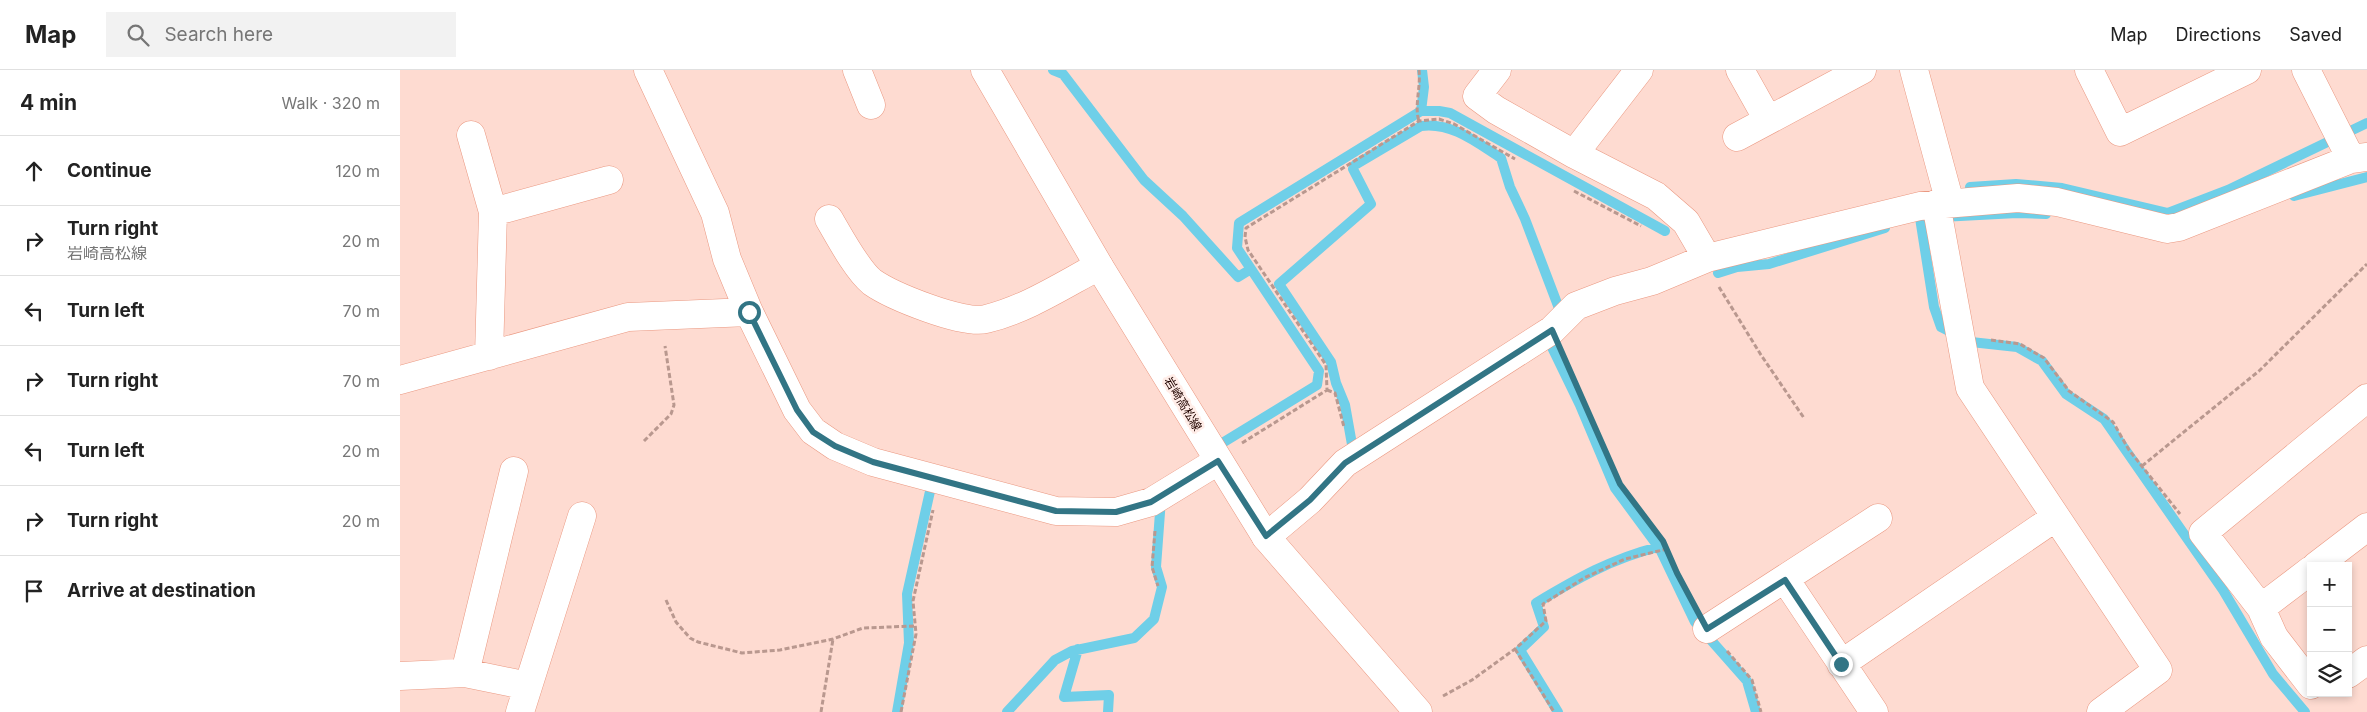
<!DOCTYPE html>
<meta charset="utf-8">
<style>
:root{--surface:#fff;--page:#f2f2f2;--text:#222;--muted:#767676;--line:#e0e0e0}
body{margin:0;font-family:Inter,"Noto Sans JP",sans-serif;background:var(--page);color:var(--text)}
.controls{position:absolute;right:15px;bottom:15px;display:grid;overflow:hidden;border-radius:0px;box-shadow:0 2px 8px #0003}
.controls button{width:45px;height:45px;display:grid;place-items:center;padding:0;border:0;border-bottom:1px solid var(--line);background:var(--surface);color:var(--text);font:25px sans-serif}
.stop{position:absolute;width:15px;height:15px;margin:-11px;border:4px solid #327585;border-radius:50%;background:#fff}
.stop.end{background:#327585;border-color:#fff;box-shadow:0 1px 5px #0008}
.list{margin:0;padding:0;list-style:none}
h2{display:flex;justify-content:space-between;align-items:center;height:65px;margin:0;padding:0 20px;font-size:21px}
h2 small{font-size:16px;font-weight:400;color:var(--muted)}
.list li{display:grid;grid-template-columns:32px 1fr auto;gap:15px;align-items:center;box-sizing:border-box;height:70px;padding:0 20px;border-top:1px solid var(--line)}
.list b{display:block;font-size:19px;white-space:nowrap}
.list p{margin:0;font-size:16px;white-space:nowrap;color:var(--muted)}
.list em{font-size:16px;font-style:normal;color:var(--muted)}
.icon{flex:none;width:28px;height:28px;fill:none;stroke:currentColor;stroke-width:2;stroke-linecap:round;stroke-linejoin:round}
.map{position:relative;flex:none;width:1967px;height:642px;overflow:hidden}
header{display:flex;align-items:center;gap:30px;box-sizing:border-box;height:70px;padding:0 25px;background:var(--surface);border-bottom:1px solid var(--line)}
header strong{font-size:24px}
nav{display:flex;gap:28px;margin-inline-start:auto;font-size:18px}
.search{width:350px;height:45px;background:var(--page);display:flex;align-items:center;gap:12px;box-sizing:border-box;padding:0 18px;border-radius:0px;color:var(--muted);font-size:19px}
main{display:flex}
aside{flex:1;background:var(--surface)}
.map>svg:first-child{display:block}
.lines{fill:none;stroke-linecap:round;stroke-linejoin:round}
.stream{stroke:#6fcfe8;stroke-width:10}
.minor-casing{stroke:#ea9881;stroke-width:29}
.secondary-casing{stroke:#ea9881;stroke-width:29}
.path{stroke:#b9988f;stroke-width:3;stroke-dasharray:5 2.5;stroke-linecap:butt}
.minor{stroke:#fff;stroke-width:28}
.secondary{stroke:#fff;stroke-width:28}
.route{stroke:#327585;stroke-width:6}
.labels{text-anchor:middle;stroke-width:5;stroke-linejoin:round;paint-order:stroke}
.street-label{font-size:12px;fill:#220501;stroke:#ffede8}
</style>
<header>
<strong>Map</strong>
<div class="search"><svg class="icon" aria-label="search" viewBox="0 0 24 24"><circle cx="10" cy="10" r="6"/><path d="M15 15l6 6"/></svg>Search here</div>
<nav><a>Map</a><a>Directions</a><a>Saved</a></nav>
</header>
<main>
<aside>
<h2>4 min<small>Walk · 320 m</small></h2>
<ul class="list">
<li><svg class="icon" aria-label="ahead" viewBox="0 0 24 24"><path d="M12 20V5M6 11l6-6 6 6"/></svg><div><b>Continue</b></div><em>120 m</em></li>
<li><svg class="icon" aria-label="right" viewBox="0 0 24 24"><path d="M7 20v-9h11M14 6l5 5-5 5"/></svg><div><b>Turn right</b><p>岩崎高松線</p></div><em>20 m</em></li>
<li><svg class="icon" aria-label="left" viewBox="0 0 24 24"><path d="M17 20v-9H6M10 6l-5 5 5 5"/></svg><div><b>Turn left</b></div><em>70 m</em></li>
<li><svg class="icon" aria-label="right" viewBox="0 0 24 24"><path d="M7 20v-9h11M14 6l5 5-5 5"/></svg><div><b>Turn right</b></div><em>70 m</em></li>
<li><svg class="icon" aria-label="left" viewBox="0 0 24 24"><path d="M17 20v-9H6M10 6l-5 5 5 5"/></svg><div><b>Turn left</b></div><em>20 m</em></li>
<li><svg class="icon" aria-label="right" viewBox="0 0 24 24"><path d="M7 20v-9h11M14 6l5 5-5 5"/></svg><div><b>Turn right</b></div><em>20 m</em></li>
<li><svg class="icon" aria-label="arrive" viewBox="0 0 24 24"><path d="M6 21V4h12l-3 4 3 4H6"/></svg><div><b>Arrive at destination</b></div></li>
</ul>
</aside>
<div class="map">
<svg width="1967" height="642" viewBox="0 0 1967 642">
<rect width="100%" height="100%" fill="#fedbd1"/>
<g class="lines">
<path class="stream" d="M 653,0 L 663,4 L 744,110 L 783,146 L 838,207 L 851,199
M 1021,41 L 1024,17 L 1022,0
M 1570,117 L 1616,114 L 1662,118 L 1768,143 L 1828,120 L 1967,53
M 1894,126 L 1967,107
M 1541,147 L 1617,143 L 1646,144
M 1520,148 L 1534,237 L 1541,257 L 1571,272 L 1617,277 L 1642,291 L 1666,324 L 1704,349 L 1823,520 L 1873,604 L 1905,642
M 1318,203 L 1337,197 L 1369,194 L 1485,158
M 1150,265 L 1148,269 L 1180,335 L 1215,418 L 1260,479 L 1295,552 L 1347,611 L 1356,642
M 819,375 L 917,315 L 919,301 L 837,178 L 839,153 L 1021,41 L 1039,41 L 1050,43 L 1265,161
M 953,380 L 945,335 L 936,313 L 931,292 L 879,214 L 971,134 L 953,99 L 955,95 L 1021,56 C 1052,52 1076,72 1101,88 L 1110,117 L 1125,149 L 1160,241 L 1158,247
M 678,579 L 664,627 L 709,625 L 708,642
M 497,642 L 509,573 L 507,524 L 533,408
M 607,642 L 655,590 L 672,581 L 734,568 L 754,549 L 762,517 L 756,497 L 761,429
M 1158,642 L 1120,580 L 1144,557 L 1136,533 C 1178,508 1211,489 1258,477"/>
<g class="minor-casing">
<path id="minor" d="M 248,0 L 315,143 L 327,189 L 349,242 L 397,340 L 413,361 L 435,376 L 473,392 L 656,441 L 716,442 L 751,432 L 818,391
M 457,0 L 471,35
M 1097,0 L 1077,26 L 1096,40 L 1174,84 L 1256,126 L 1286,152 L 1307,188
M 1340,0 L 1368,50
M 1514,0 L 1550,133
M 1689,0 L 1720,62 L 1847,0
M 1906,0 L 1951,89
M 71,65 L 93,142 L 89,286
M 1337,67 L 1462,0
M 1174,84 L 1239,0
M 1536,134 L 1570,318 L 1758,600 L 1701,642
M 93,142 L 209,110
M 429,149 C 439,166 457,200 472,212 C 492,226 563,255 586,249 C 627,239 663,215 699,196
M 0,310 L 228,247 L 349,242
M 866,467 L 910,430 L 945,393 L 1152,260 L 1176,236 L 1215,221 L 1252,211 L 1307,188 L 1520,136 L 1618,128 L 1657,132 L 1767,159 L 1779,157 L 1951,89 L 1967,87
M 1916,496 L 1967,457
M 1385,509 L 1474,642
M 1861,538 L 1911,500
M 1307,559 L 1478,448
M 1441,594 L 1656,447
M 65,603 L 114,401
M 1948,604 L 1967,590
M 0,606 L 65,603 L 128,616
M 1911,615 L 1874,567 L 1861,538 L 1803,463 L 1967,328
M 120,642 L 182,446"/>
</g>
<g class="secondary-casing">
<path id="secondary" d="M 585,0 L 699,196 L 866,467 L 1018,642"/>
</g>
<path class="path" d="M 1019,0 C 1021,17 1014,37 1019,51
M 1174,121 L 1241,156
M 1319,217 L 1361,285 L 1404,348
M 1591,270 L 1620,274 L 1644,288 L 1669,321 L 1713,352 L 1729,380 L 1780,444
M 1165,288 L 1220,414 L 1263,471 L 1293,534
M 927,320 L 935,323 L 944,357
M 244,371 L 271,344 L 274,335 L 265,276
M 842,373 L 927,320 L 926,295 L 848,180 L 845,167 L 846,158 L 1019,51 L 1039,49 L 1054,54 L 1115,89
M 1742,396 L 1859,301 L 1967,194
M 755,461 L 752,497 L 758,516
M 266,530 L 276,552 L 290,568 L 298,572 L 342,583 L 380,580 L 433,569 L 463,558 L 515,556
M 1115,579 L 1154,642
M 1327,581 L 1352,610 L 1361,642
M 1043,626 L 1072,610 L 1115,579 L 1146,551 L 1143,534 L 1184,508 L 1225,489 L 1267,479
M 421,642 L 433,569
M 501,642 L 516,564 L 513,531 L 533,440"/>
<use href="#minor" class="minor"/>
<use href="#secondary" class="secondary"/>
</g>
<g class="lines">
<path class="route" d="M 349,242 L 397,340 L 413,362 L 435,376 L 473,392 L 656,441 L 716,442 L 751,432 L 818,391 L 866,466 L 910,430 L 945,393 L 1152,260 L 1220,414 L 1263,471 L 1277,503 L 1307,559 L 1385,510 L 1441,594"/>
</g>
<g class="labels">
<g class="street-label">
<text transform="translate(783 334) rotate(59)" y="4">岩崎高松線</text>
</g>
</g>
</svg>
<div class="controls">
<button>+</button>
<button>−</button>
<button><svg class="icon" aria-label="layers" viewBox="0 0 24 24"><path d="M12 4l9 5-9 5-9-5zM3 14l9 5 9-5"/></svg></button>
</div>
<div class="stop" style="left:349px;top:242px"></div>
<div class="stop end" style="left:1441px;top:594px"></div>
</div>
</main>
